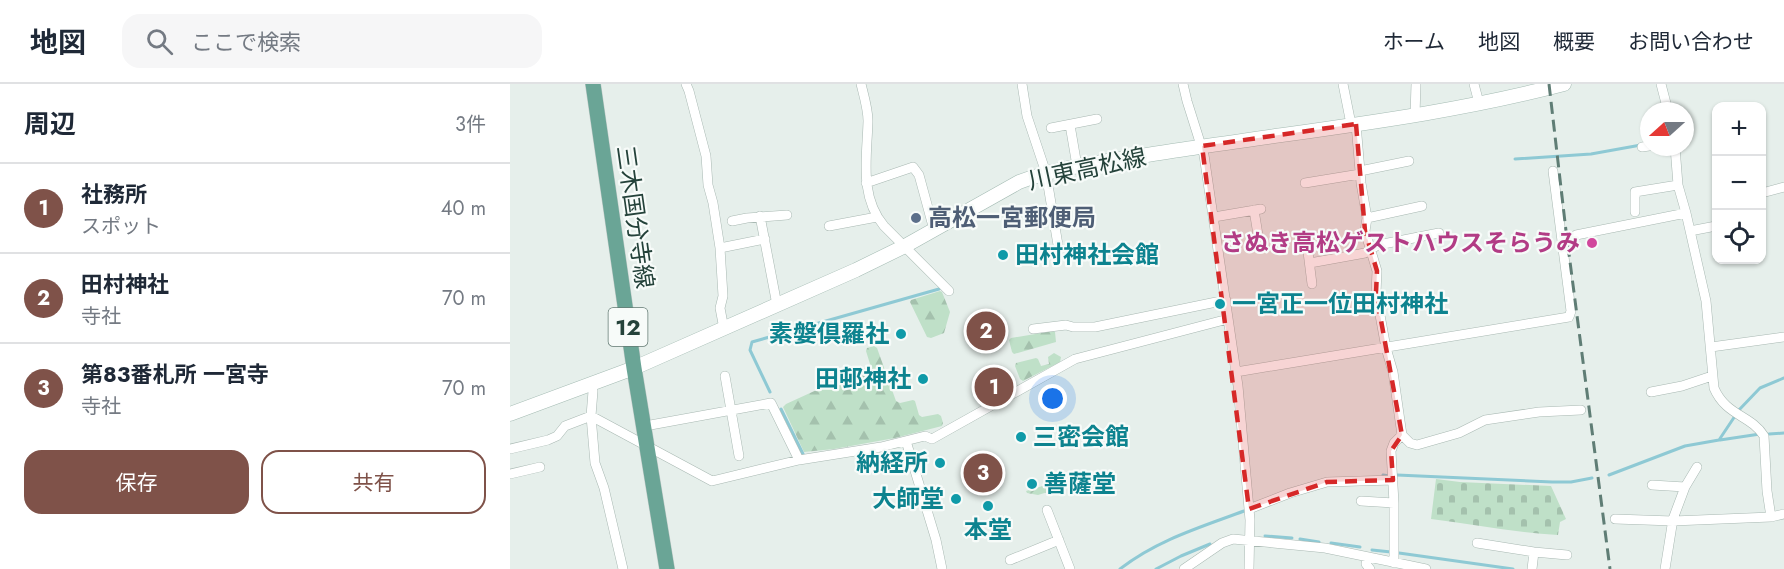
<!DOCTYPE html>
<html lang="ja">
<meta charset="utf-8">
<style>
:root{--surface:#fff;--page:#f6f6f7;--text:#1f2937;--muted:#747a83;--line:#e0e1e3;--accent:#7f5249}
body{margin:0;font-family:Jost,"Noto Sans JP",sans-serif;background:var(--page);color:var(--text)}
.controls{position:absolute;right:18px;top:18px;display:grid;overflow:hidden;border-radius:12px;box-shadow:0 2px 4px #0004}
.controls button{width:54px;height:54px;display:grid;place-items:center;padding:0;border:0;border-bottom:2px solid var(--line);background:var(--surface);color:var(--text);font:30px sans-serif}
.compass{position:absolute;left:1130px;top:18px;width:54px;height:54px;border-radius:50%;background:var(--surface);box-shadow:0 2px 4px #0004;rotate:249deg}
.you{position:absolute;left:543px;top:315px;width:21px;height:21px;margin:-15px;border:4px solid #fff;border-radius:50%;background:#1a73e8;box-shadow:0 0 0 9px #1a73e833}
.badge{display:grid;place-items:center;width:39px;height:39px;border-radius:50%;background:var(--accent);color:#fff;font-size:20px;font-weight:700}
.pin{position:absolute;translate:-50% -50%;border:3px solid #fff;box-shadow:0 2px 6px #0006}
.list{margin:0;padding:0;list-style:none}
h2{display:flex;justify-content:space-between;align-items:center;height:78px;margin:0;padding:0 24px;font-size:26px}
h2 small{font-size:20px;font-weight:400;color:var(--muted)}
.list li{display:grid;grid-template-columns:39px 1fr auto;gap:18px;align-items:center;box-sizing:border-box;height:90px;padding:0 24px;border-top:2px solid var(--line)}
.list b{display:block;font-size:22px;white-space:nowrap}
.list p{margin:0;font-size:20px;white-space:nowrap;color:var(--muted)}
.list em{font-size:20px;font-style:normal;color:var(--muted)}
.actions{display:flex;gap:12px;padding:18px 24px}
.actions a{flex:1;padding:14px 0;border:2px solid var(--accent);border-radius:18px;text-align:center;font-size:21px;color:var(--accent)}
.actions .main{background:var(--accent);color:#fff}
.icon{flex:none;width:33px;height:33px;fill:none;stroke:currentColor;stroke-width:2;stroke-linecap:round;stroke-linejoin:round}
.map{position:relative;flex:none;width:1274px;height:485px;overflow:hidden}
header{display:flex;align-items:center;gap:36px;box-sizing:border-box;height:84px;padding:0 30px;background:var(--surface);border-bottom:2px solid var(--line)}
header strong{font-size:28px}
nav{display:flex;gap:33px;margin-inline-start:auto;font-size:21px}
.search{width:420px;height:54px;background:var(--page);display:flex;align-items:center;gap:15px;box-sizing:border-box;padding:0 21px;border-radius:18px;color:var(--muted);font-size:22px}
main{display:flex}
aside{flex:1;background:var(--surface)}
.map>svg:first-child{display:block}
.forest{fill:url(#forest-firs)}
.cemetery{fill:url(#cemetery-stones)}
.garden{fill:url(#garden-furrows)}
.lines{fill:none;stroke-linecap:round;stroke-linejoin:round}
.stream{stroke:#8ec9d4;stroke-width:3}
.minor-casing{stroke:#a8b8b2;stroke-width:10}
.secondary-casing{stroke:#a4bbb3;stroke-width:15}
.primary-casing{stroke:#c2cac8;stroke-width:16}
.minor{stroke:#fff;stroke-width:9}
.secondary{stroke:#fff;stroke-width:14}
.primary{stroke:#6aa596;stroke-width:15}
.rail{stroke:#5f7d75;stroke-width:3;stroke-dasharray:12 6;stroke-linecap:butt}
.marked{fill:#d62828;fill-opacity:0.2;stroke:#d62828;stroke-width:4.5;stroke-dasharray:12 8;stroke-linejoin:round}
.service-dot{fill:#5c6f8a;stroke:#f7fbf9;stroke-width:2}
.hotel-dot{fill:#d1479c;stroke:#f7fbf9;stroke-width:2}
.culture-dot{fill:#0f9aa8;stroke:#f7fbf9;stroke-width:2}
.labels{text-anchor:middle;stroke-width:4.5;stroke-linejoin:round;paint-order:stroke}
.shield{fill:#f7fbf9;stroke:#637a73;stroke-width:1.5}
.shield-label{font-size:22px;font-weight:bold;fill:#24423a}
.street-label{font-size:24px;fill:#24423a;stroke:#f7fbf9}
.service-label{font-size:24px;font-weight:bold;fill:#4e5e75;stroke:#f7fbf9;text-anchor:start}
.hotel-label{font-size:24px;font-weight:bold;fill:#b23c85;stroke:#f7fbf9;text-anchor:end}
.culture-label{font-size:24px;font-weight:bold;fill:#0d838f;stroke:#f7fbf9;text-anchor:start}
</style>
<header>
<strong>地図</strong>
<div class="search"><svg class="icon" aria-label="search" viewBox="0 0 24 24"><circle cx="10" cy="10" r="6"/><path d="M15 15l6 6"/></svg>ここで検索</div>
<nav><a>ホーム</a><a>地図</a><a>概要</a><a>お問い合わせ</a></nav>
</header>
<main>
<aside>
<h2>周辺<small>3件</small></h2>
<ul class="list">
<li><span class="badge">1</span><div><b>社務所</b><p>スポット</p></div><em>40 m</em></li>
<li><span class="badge">2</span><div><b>田村神社</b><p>寺社</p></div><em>70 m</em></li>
<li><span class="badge">3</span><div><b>第83番札所 一宮寺</b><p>寺社</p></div><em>70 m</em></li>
</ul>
<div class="actions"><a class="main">保存</a><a>共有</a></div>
</aside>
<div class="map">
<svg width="1274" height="485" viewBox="0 0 1274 485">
<defs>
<pattern id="forest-firs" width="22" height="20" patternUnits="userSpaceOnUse" patternTransform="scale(1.5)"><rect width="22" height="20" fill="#bfe0c8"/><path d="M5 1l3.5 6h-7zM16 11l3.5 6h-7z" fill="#a4c1ad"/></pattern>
<pattern id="cemetery-stones" width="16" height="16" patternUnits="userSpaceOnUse" patternTransform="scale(1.5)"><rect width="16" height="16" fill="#bfe0c8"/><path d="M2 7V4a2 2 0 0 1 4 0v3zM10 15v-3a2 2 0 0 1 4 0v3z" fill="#a4c1ad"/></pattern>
<pattern id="garden-furrows" width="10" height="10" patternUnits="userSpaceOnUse" patternTransform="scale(1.5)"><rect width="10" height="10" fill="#bfe0c8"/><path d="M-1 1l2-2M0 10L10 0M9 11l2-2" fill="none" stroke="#a4c1ad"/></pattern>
</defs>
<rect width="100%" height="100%" fill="#e6efeb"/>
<path class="forest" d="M 430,207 L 432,208 L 440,228 L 434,249 L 421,254 L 417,253 L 400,218 L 401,216 Z
M 543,247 L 545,248 L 546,258 L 504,270 L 502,268 L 499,256 L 501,254 Z
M 364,262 L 367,264 L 386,317 L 390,319 L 403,316 L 405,317 L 409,331 L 412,333 L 428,330 L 431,332 L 433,339 L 432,342 L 385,354 L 324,365 L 294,368 L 273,323 L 276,320 L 359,282 L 360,280 L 356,267 L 357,264 Z
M 544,269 L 551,273 L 550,278 L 513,297 L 510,295 L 505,282 L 506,279 L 526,274 L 528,275 L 531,282 L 539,280 L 538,273 Z"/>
<path class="cemetery" d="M 926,395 L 950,398 L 1041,402 L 1056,435 L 1050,438 L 1048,451 C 1005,449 964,440 921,435 Z"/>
<path class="garden" d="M 539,400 L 541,407 L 528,411 L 517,409 L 516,407 Z"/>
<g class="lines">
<path class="stream" d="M 1005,75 L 1081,70 L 1131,61
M 260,308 L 240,266 L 242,258 L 429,205
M 271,325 L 294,372
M 1228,327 L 1250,304 L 1274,294
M 1259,350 L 1274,349
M 1210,356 L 1250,350
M 873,391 L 880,392
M 887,391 L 1042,398 L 1061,398 L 1082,394
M 1099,391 L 1175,362 L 1209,356 L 1225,332
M 755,452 L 782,454
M 790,455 L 809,458
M 821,459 L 850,463
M 862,466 L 881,468
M 889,469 L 1003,485
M 610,485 C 647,456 691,443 734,427
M 646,485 L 671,472 L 700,460"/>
<g class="minor-casing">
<path id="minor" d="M 176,0 L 179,7 L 196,72 L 198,101 L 203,119 L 210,164 L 213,212 L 210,224 L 214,245
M 351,0 C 354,12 358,25 358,37 C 357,74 349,112 374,142 L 439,207
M 512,0 L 517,32 L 536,89 L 548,161
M 673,0 L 677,17 L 694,71 L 728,302 L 740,436 L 739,485
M 833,0 L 841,40
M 964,0 L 969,19
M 1151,0 L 1158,27
M 905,31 L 906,0
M 846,40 L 851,99 L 857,134 L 855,147 L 867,187 L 866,209 L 876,264 L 883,288 L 892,351 L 884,359 L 881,367 L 884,419 L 884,479
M 560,41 L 567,82
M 541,44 L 587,35
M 1132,63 L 1139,62
M 1165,63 L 1168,101 L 1176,129 L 1196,217 L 1204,304 C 1216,332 1241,331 1254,352 L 1257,407 L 1261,433
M 850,87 L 899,77
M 356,99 L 403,83 L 409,91 L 424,146
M 795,99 L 850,90
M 1252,109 L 1274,103
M 744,126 L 749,157
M 1125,128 L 1125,108 L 1168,101
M 250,132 L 267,221
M 704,133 L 751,125
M 857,134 L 912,122
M 222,137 L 237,134 L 277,131
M 319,142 L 367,133
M 1180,147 L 1206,142
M 1066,151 L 1176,129
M 797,160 L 802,200
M 210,164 L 255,155
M 800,179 L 855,169 L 868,161 L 929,149
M 523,245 L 556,241 L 563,243 L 585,243 L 716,216
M 1201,263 L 1274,253
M 726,288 L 1059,233 L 1061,227 L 1043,87
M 215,292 L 229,372
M 81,301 L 83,307 L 81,332 L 85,379 L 94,404 L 113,485
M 1141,308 L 1172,302 L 1202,292
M 135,342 L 261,319 L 289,376
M 892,351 L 900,359 L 907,361 L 949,349 L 975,336 L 1029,328 L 1071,326
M 396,357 L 426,456 L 432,485
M 0,365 L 38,356 L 47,352 L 55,342 L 81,332 L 202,397 L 289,376 L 371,363 L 415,352 L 422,355 L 565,275 L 718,235
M 0,390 L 30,383
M 1142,401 L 1175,403
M 851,417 L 884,419
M 739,425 L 780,409 L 817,398 L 883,396
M 537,426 L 560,485
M 1105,435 L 1163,437 L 1261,433 L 1274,430
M 967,459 L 1024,468 L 1057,471
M 857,473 L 856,480 L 860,485
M 500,476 L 549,456
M 674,485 L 712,459 L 723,455 L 815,464 L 916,485
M 1022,485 L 1024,468
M 1155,485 L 1163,435 L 1175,403 L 1187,383"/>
</g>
<g class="secondary-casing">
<path id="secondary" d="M 0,330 L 124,284 L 346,186 L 395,162 L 509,98 C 538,87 567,82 598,77 C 626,73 654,68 683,64 C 807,45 933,32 1054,0"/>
</g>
<g class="primary-casing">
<path id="primary" d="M 83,0 L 124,284 L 157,485"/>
</g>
<use href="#minor" class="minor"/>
<use href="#secondary" class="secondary"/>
<use href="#primary" class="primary"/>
<path class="rail" d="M 1039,0 L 1056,147 L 1100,485"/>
</g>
<path class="marked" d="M 846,40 L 855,147 L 867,187 L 866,209 L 892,351 L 881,367 L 883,396 L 817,398 L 739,425 L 692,62 Z"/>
<circle class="service-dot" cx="406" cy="134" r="6"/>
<circle class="hotel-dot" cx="1082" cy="159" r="6"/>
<g class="culture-dot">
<circle cx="493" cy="171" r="6"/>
<circle cx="710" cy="220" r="6"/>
<circle cx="391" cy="250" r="6"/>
<circle cx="413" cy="295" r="6"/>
<circle cx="511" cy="353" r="6"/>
<circle cx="430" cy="379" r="6"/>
<circle cx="522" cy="400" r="6"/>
<circle cx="446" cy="415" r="6"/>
<circle cx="478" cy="422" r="6"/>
</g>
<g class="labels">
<rect class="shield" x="98.5" y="224" width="39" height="38" rx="4.5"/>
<g class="shield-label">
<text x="118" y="251">12</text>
</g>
<g class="street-label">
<text transform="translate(577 85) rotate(-12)" y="8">川東高松線</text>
<text transform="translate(125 133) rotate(82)" y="8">三木国分寺線</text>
</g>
<g class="service-label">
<text x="418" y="142">高松一宮郵便局</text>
</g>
<g class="hotel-label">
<text x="1070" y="167">さぬき高松ゲストハウスそらうみ</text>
</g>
<g class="culture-label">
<text x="505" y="179">田村神社会館</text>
<text x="722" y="228">一宮正一位田村神社</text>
<text x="379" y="258" text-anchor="end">素媻倶羅社</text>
<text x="401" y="303" text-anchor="end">田邨神社</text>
<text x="523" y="361">三密会館</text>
<text x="418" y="387" text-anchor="end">納経所</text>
<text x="534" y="408">善薩堂</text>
<text x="434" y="423" text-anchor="end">大師堂</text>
<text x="478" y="454" text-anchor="middle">本堂</text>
</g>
</g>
</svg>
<div class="controls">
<button>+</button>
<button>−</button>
<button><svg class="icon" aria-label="locate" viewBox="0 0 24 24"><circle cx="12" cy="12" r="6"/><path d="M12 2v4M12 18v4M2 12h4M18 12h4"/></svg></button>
</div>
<svg class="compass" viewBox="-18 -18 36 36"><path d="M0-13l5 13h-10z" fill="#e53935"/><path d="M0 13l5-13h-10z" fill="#747a83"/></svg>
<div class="you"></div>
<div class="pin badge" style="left:484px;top:303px">1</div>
<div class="pin badge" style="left:476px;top:247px">2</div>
<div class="pin badge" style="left:473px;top:389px">3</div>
</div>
</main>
